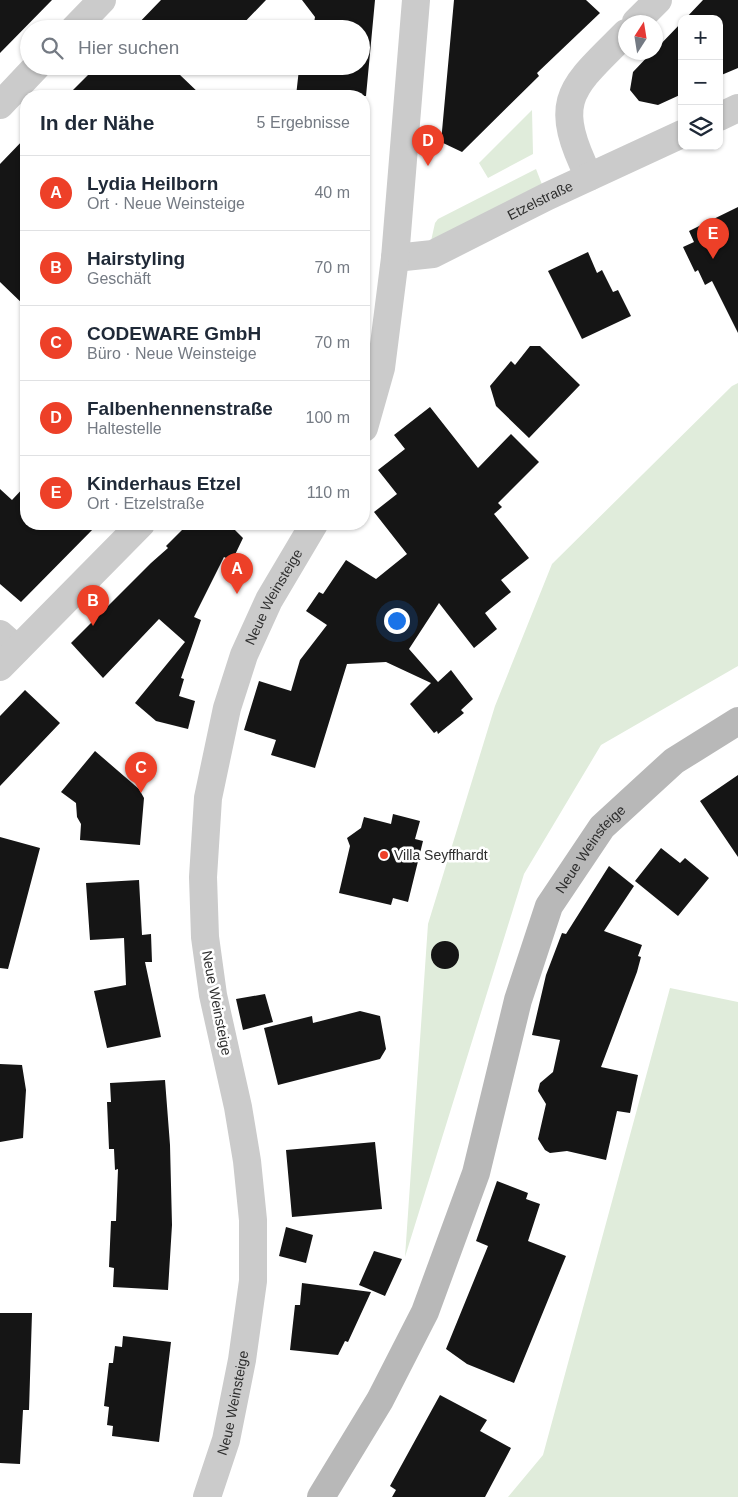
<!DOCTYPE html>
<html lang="de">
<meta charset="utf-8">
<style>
:root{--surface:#fff;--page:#f6f6f7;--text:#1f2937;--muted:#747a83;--line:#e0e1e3;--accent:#ed4028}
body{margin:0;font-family:Helvetica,sans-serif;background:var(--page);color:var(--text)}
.controls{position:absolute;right:15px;top:15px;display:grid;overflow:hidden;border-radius:10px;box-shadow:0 1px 4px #0004}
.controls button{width:45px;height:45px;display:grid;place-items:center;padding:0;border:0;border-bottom:1px solid var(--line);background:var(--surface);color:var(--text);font:25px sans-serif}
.compass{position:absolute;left:618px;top:15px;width:45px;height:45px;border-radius:50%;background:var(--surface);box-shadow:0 1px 4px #0004;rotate:12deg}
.you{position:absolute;left:396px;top:620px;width:18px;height:18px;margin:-12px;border:4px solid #fff;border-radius:50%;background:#1a73e8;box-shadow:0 0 0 8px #1a73e833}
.badge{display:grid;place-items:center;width:32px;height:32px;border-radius:50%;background:var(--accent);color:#fff;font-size:16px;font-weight:700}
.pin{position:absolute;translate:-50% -41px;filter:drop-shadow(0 1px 2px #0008)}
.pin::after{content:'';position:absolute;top:26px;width:18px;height:15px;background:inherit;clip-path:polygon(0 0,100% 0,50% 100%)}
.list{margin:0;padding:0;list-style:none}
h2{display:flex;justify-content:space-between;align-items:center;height:65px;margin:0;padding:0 20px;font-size:21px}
h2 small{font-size:16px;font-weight:400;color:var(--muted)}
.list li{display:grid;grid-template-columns:32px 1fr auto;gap:15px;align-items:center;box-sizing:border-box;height:75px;padding:0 20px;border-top:1px solid var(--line)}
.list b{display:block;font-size:19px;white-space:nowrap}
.list p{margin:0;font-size:16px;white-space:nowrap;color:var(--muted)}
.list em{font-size:16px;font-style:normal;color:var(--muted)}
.icon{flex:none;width:28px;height:28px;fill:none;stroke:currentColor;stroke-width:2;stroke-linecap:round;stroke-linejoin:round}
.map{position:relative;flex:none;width:738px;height:1497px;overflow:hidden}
.search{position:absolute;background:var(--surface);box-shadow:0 1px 4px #0004;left:20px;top:20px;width:350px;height:55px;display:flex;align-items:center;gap:12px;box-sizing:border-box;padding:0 18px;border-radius:28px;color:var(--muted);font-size:19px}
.panel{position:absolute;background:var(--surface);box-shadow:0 1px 4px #0004;left:20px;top:90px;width:350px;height:440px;border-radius:20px}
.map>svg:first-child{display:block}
.green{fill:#e0ecdb}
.building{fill:#151515}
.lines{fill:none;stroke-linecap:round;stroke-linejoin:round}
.minor{stroke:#cbcbcb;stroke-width:28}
.tertiary{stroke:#cbcbcb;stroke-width:28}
.secondary{stroke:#b8b8b8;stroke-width:28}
.poi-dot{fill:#ed4028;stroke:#fff;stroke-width:2}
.labels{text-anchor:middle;stroke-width:5;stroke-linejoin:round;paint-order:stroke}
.street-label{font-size:14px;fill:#2e2e2e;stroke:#fff}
.poi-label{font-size:14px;fill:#2e2e2e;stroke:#fff;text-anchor:start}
</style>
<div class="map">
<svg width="738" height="1497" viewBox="0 0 738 1497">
<rect width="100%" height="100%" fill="#fff"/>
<path class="green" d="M 532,110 L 533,154 L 488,178 L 479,163 Z
M 536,169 L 543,187 L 431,241 L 435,223 L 438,219 Z
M 738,383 L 738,666 L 601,745 L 524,874 L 405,1257 L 428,924 L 495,706 L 552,564 L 732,386 Z
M 670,988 L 738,1002 L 738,1497 L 508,1497 L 543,1455 Z"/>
<path class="building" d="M 0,0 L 52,0 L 0,53 Z
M 161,0 L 266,0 L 238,29 L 133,29 Z
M 302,0 L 375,0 L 366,96 L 296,96 L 299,69 L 307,70 L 308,66 L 361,66 L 361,29 L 313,29 L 315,17 Z
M 454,0 L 586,0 L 600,13 L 537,73 L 539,76 L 462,152 L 441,142 Z
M 703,0 L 738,0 L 738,68 L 719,76 L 719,19 L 685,19 Z
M 682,22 L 682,94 L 658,105 L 639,101 L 630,90 L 633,72 L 652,52 L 656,52 L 656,49 Z
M 97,66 L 187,66 L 179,74 L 202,96 L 67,96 Z
M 26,137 L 26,307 L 0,282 L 0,164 Z
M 738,207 L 738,333 L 712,281 L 705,285 L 698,270 L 695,272 L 683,247 L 694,242 L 689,231 Z
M 588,252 L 597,273 L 602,270 L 613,292 L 618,290 L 631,316 L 582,339 L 548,271 Z
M 530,346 L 540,346 L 580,385 L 529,438 L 496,406 L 490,386 L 511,361 L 515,365 Z
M 430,407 L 478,468 L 511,434 L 539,462 L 498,503 L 502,507 L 494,514 L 529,558 L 501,580 L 511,592 L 485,613 L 497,629 L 474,648 L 439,603 L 409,649 L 438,682 L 451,670 L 473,699 L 461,710 L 464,713 L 438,734 L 437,731 L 434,733 L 410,704 L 431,683 L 386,662 L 347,664 L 315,768 L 271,755 L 276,740 L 244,730 L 259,681 L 291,691 L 300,660 L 327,625 L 306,611 L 319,592 L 323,594 L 346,560 L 376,579 L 407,554 L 374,512 L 397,494 L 378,470 L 405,449 L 394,435 Z
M 26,485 L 26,524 L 98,524 L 21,602 L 0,584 L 0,489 L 12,500 Z
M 188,524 L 229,524 L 243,538 L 232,561 L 224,557 L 194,617 L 201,620 L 181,678 L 184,679 L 179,696 L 195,701 L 188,729 L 156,721 L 135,703 L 185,642 L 159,619 L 103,678 L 71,643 L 151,563 L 168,548 L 166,546 Z
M 25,690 L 60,723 L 0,786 L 0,716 Z
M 95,751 L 139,789 L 144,798 L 140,845 L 80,840 L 81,824 L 77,817 L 76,803 L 61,792 Z
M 738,775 L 738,857 L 700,801 Z
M 393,814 L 420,821 L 415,839 L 423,841 L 408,902 L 393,898 L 391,905 L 339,893 L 350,846 L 347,838 L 361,828 L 364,817 L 391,824 Z
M 0,837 L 40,848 L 8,969 L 0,968 Z
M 661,848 L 680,863 L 685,858 L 709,878 L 678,916 L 635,881 Z
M 609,866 L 634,886 L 604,931 L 642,945 L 638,956 L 641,957 L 637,972 L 601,1067 L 638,1075 L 630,1113 L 617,1111 L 606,1160 L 567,1151 L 550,1153 L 545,1150 L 538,1139 L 546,1104 L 538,1091 L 540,1083 L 553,1072 L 560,1040 L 532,1035 L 546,975 L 562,933 L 566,934 Z
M 139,880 L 142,935 L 151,934 L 152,962 L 145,962 L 161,1037 L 107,1048 L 94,991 L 126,985 L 124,938 L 90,940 L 86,883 Z
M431 955a14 14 0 1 1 28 0a14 14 0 1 1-28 0Z
M 265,994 L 273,1022 L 243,1030 L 236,999 Z
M 360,1011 L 380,1016 L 386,1049 L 380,1059 L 278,1085 L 264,1028 L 312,1016 L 313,1023 Z
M 0,1064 L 22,1065 L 26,1090 L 23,1138 L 0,1142 Z
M 165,1080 L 170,1145 L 172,1225 L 168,1290 L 113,1287 L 114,1268 L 109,1267 L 111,1221 L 116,1221 L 118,1169 L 115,1170 L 114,1149 L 109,1149 L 107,1102 L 111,1102 L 110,1083 Z
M 375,1142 L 382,1209 L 292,1217 L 286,1150 Z
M 497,1181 L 528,1193 L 526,1199 L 540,1204 L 528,1241 L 566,1256 L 514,1383 L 467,1364 L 446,1349 L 488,1246 L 476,1241 Z
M 286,1227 L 313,1235 L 306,1263 L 279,1256 Z
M 374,1251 L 402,1259 L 385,1296 L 359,1285 Z
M 302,1283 L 371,1292 L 348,1342 L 345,1341 L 338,1355 L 290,1350 L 295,1305 L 300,1305 Z
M 0,1313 L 32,1313 L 29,1410 L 23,1410 L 20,1464 L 0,1463 Z
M 123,1336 L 171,1342 L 159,1442 L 112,1436 L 113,1426 L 107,1425 L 109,1407 L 104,1406 L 109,1363 L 113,1363 L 115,1346 L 122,1347 Z
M 440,1395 L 487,1420 L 480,1431 L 511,1448 L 485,1497 L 392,1497 L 396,1490 L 390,1486 Z"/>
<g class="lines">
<g class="minor">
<path d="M 636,22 L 658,0"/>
<path d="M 719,117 L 738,108"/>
<path d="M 589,177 C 551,99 570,89 626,33"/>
<path id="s1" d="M 395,258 L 433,254 L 548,196 L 682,134"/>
<path d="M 0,634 L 17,649"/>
<path d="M 0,667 L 141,524"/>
</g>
<g class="tertiary">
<path d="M 74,29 L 102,0"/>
<path d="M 0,105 L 37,66"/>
<path d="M 364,428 L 381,368 L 395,258 L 416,0"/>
<path id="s2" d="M 207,1497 L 226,1440 L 242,1360 L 253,1281 L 253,1220 L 247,1161 L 238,1107 L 213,995 L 205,937 L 203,877 L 208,798 L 227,708 L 244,655 L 269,600 L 314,524"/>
</g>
<path class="secondary" id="s3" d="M 321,1497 L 380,1400 L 425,1312 L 476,1173 L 518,1000 L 549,906 L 602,827 L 674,761 L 738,721"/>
</g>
<circle class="poi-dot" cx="384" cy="855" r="5"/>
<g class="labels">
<g class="street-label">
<text dy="5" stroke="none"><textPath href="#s1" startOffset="158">Etzelstraße</textPath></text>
<text dy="5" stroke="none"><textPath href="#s2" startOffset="922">Neue Weinsteige</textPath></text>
<text dy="5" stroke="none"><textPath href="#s3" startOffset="708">Neue Weinsteige</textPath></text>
<text transform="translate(217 1003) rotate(79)" y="5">Neue Weinsteige</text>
<text dy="5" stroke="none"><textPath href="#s2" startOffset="98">Neue Weinsteige</textPath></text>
</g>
<g class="poi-label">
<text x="394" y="860">Villa Seyffhardt</text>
</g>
</g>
</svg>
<div class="controls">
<button>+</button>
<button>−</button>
<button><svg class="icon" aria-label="layers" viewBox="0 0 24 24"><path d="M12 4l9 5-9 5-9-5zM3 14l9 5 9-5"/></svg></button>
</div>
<svg class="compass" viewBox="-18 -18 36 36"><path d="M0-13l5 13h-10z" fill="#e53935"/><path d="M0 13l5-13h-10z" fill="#747a83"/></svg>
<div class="you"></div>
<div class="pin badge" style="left:237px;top:594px">A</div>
<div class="pin badge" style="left:93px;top:626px">B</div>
<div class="pin badge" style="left:141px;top:793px">C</div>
<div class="pin badge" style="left:428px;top:166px">D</div>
<div class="pin badge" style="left:713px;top:259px">E</div>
<div class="search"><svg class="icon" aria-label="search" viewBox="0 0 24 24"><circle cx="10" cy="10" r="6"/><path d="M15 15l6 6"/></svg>Hier suchen</div>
<section class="panel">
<h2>In der Nähe<small>5 Ergebnisse</small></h2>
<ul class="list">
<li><span class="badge">A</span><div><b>Lydia Heilborn</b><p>Ort · Neue Weinsteige</p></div><em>40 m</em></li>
<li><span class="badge">B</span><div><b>Hairstyling</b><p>Geschäft</p></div><em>70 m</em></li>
<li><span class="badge">C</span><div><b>CODEWARE GmbH</b><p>Büro · Neue Weinsteige</p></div><em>70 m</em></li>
<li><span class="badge">D</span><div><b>Falbenhennenstraße</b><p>Haltestelle</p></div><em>100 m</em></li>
<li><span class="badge">E</span><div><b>Kinderhaus Etzel</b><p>Ort · Etzelstraße</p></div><em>110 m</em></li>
</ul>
</section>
</div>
